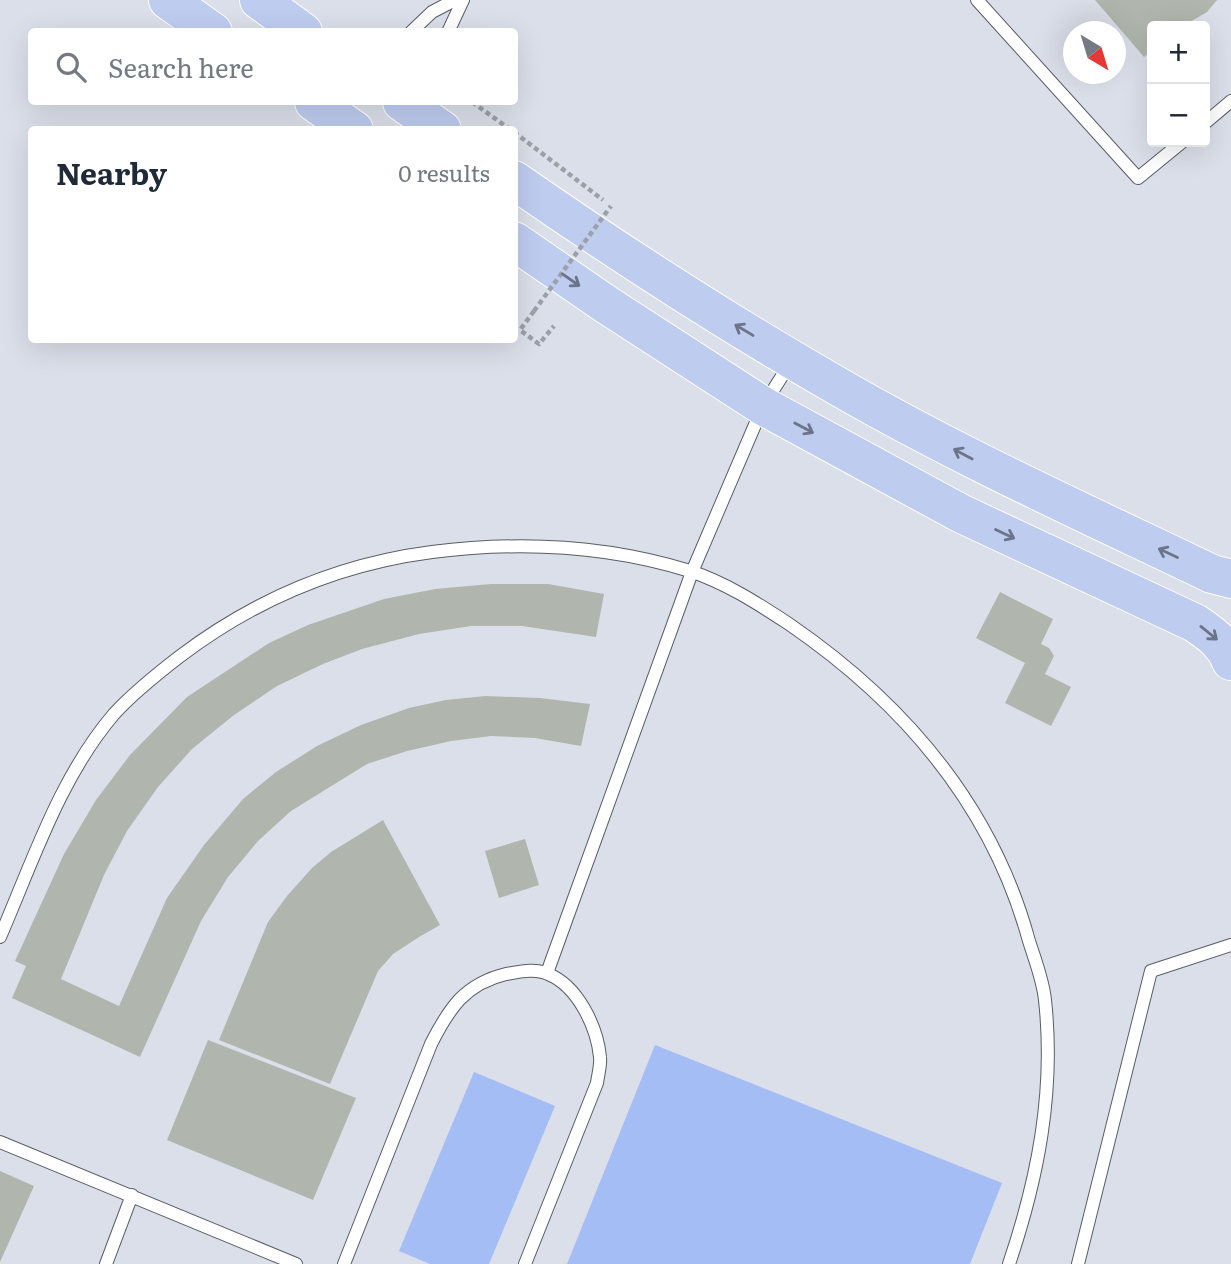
<!DOCTYPE html>
<meta charset="utf-8">
<style>
:root{--surface:#fff;--page:#f6f6f7;--text:#1f2937;--muted:#747a83;--line:#e0e1e3}
body{margin:0;font-family:Literata,serif;background:var(--page);color:var(--text)}
.controls{position:absolute;right:21px;top:21px;display:grid;overflow:hidden;border-radius:7px;box-shadow:0 7px 28px #0002}
.controls button{width:63px;height:63px;display:grid;place-items:center;padding:0;border:0;border-bottom:2px solid var(--line);background:var(--surface);color:var(--text);font:35px sans-serif}
.compass{position:absolute;left:1063px;top:21px;width:63px;height:63px;border-radius:50%;background:var(--surface);box-shadow:0 7px 28px #0002;rotate:142deg}
.list{margin:0;padding:0;list-style:none}
h2{display:flex;justify-content:space-between;align-items:center;height:91px;margin:0;padding:0 28px;font-size:30px}
h2 small{font-size:23px;font-weight:400;color:var(--muted)}
.icon{flex:none;width:38px;height:38px;fill:none;stroke:currentColor;stroke-width:2;stroke-linecap:round;stroke-linejoin:round}
.map{position:relative;flex:none;width:1231px;height:1264px;overflow:hidden}
.search{position:absolute;background:var(--surface);box-shadow:0 7px 28px #0002;left:28px;top:28px;width:490px;height:77px;display:flex;align-items:center;gap:18px;box-sizing:border-box;padding:0 24px;border-radius:7px;color:var(--muted);font-size:26px}
.panel{position:absolute;background:var(--surface);box-shadow:0 7px 28px #0002;left:28px;top:126px;width:490px;height:217px;border-radius:7px}
.map>svg:first-child{display:block}
.park{fill:#a4bdf5}
.building{fill:#b0b6ad}
.lines{fill:none;stroke-linecap:round;stroke-linejoin:round}
.service-casing{stroke:#595d65;stroke-width:14}
.trunk-casing{stroke:#fff;stroke-width:40}
.path{stroke:#9ca0a7;stroke-width:4.5;stroke-dasharray:5 3.5;stroke-linecap:butt}
.service{stroke:#fff;stroke-width:12}
.trunk{stroke:#beccf0;stroke-width:38}
.path-bridge{stroke:#9ca0a7;stroke-width:4.5;stroke-dasharray:5 3.5;stroke-linecap:butt}
.oneway{stroke:#6c7488}
</style>
<div class="map">
<svg width="1231" height="1264" viewBox="0 0 1231 1264">
<rect width="100%" height="100%" fill="#dbdfe9"/>
<path class="park" d="M 655,1045 L 1002,1183 L 970,1264 L 567,1264 Z
M 474,1072 L 555,1106 L 489,1264 L 430,1264 L 399,1251 Z"/>
<path class="building" d="M 1095,0 L 1217,0 L 1207,12 L 1183,26 L 1152,26 L 1152,50 L 1144,57 Z
M 491,584 L 548,584 L 604,594 L 596,637 L 522,626 L 471,626 L 419,634 L 362,649 L 323,664 L 277,686 L 234,715 L 192,749 L 158,787 L 127,831 L 104,875 L 61,979 L 119,1006 L 167,898 L 204,845 L 243,799 L 276,772 L 317,746 L 361,725 L 409,708 L 446,700 L 486,696 L 540,698 L 590,704 L 581,746 L 535,738 L 491,736 L 451,741 L 407,751 L 367,764 L 291,811 L 258,841 L 228,877 L 201,921 L 140,1057 L 12,998 L 26,966 L 15,961 L 64,854 L 96,800 L 130,755 L 187,697 L 269,643 L 308,625 L 384,599 L 435,589 Z
M 1000,592 L 1053,619 L 1041,644 L 1049,648 L 1054,656 L 1045,674 L 1071,687 L 1051,726 L 1005,703 L 1025,663 L 976,638 Z
M 383,820 L 440,925 L 419,937 L 393,954 L 378,971 L 330,1084 L 219,1040 L 268,922 L 287,896 L 312,868 L 331,852 Z
M 525,839 L 539,885 L 499,898 L 485,851 Z
M 208,1040 L 356,1098 L 313,1200 L 167,1140 Z
M 0,1171 L 34,1186 L 0,1262 Z"/>
<g class="lines">
<g class="service-casing">
<path id="service" d="M 977,0 L 1138,178 L 1182,142
M 411,32 L 432,12 L 455,0
M 448,32 L 463,0
M 1205,123 L 1231,101
M 0,937 C 33,861 60,777 114,714 C 133,693 157,674 179,657 C 254,600 339,564 432,552 C 519,541 606,545 690,571 C 726,583 757,603 789,624 C 904,703 992,805 1029,941 C 1035,960 1043,980 1045,1000 C 1055,1091 1038,1178 1009,1264
M 547,973 L 692,572 L 763,406 L 791,362
M 0,1142 L 296,1264
M 106,1264 L 132,1195
M 344,1264 L 431,1044 C 439,1028 447,1013 460,999 C 472,987 489,978 506,974 C 519,972 535,968 548,974 C 578,986 597,1027 600,1057 C 601,1065 598,1075 597,1083 L 525,1264
M 1078,1264 L 1151,971 L 1231,945"/>
</g>
<g class="trunk-casing">
<path id="trunk" d="M 168,0 L 213,32
M 259,0 L 303,32
M 314,102 L 354,130
M 402,102 L 442,130
M 514,180 C 622,255 732,326 846,391 C 965,459 1089,515 1212,574 L 1231,579
M 514,241 L 607,305 L 763,406 L 960,513 L 1195,623 C 1210,633 1224,643 1231,661"/>
</g>
<path class="path" d="M 472,102 L 511,130
M 514,132 L 603,200
M 534,311 L 520,330 L 539,344 L 554,326"/>
<use href="#service" class="service"/>
<use href="#trunk" class="trunk"/>
<path class="path-bridge" d="M 534,311 L 611,206"/>
</g>
<defs><path id="oneway-shaft" d="M-6 0H5M1.5-3L5.5 0L1.5 3" fill="none" stroke-width="1.6" stroke-linecap="round" stroke-linejoin="round" transform="scale(1.75)"/></defs>
<g class="oneway">
<use href="#oneway-shaft" transform="translate(571 280) rotate(35)"/>
<use href="#oneway-shaft" transform="translate(744 330) rotate(-149)"/>
<use href="#oneway-shaft" transform="translate(804 428) rotate(28)"/>
<use href="#oneway-shaft" transform="translate(963 454) rotate(-152)"/>
<use href="#oneway-shaft" transform="translate(1005 534) rotate(25)"/>
<use href="#oneway-shaft" transform="translate(1168 553) rotate(-155)"/>
<use href="#oneway-shaft" transform="translate(1209 633) rotate(39)"/>
</g>
</svg>
<div class="controls">
<button>+</button>
<button>−</button>
</div>
<svg class="compass" viewBox="-18 -18 36 36"><path d="M0-13l5 13h-10z" fill="#e53935"/><path d="M0 13l5-13h-10z" fill="#747a83"/></svg>
<div class="search"><svg class="icon" aria-label="search" viewBox="0 0 24 24"><circle cx="10" cy="10" r="6"/><path d="M15 15l6 6"/></svg>Search here</div>
<section class="panel">
<h2>Nearby<small>0 results</small></h2>
<ul class="list">
</ul>
</section>
</div>
